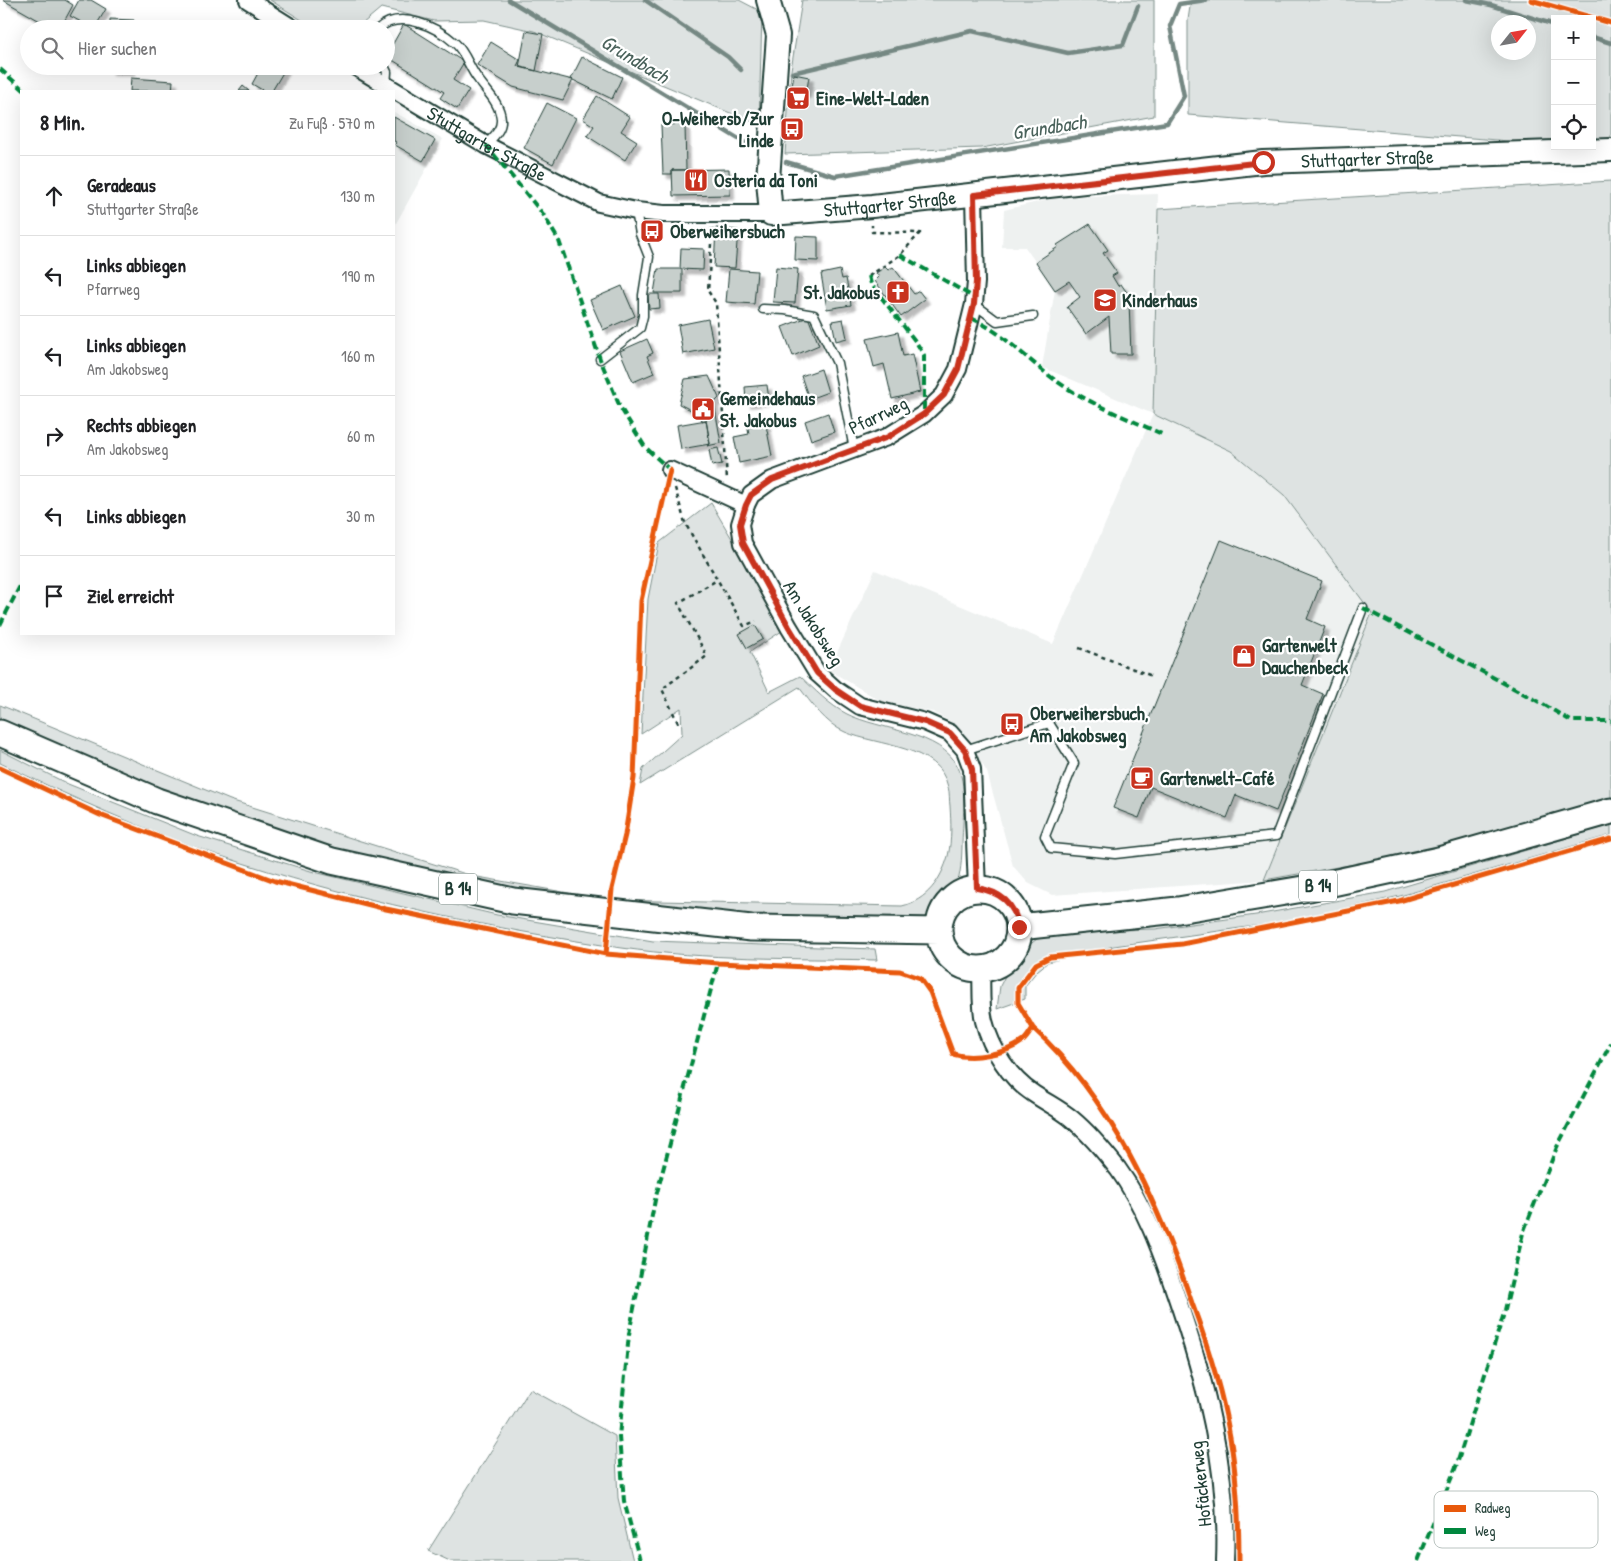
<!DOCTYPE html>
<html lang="de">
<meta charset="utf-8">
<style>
:root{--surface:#fff;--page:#f6f6f6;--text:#202124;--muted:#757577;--line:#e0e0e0}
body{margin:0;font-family:"Patrick Hand",sans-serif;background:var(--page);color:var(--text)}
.controls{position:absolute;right:15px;top:15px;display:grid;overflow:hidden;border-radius:0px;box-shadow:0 5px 20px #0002}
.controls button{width:45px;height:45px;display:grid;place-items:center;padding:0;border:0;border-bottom:1px solid var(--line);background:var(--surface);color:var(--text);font:25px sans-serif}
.compass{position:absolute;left:1491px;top:15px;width:45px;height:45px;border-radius:50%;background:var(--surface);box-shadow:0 5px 20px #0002;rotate:59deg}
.stop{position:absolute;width:15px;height:15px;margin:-11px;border:4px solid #c8321e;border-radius:50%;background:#fff}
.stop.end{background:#c8321e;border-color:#fff;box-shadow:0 1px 5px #0008}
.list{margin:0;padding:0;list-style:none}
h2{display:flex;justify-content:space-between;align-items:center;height:65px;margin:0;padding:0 20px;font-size:21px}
h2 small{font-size:16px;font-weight:400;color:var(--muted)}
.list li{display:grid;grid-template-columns:32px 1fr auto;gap:15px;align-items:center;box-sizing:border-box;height:80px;padding:0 20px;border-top:1px solid var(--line)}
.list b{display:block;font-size:19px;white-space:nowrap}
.list p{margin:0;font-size:16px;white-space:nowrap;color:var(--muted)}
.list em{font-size:16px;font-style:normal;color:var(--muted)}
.icon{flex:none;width:28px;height:28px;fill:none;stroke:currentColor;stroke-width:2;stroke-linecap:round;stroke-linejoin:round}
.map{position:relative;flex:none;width:1611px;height:1561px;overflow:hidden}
.search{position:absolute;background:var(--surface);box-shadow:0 5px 20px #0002;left:20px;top:20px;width:375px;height:55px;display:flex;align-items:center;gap:12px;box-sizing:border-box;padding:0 18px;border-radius:28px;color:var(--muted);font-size:19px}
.panel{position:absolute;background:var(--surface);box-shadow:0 5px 20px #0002;left:20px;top:90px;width:375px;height:545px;border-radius:0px}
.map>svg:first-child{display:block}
.built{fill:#eef1f0}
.green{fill:#dee3e2;stroke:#7e908b;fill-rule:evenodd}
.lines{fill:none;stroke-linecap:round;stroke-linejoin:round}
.stream{stroke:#758883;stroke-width:4.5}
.building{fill:#c7cfcc;stroke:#1f3d34;filter:url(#shadow)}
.lane-casing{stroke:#1f3d34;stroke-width:11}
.street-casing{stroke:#1f3d34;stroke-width:20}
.secondary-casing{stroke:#1f3d34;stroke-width:26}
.primary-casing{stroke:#1f3d34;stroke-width:29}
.path{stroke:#1f3d34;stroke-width:2.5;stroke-dasharray:4 4;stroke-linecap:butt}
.lane{stroke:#fff;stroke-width:8}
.street{stroke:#fff;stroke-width:16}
.secondary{stroke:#fff;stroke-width:22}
.primary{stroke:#fff;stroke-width:25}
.quiet{stroke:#00873e;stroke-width:4;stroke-dasharray:8 4;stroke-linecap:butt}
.cycleway-casing{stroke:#fff;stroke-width:8}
.cycleway{stroke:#e8590c;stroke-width:5}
.route{stroke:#c8321e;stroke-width:6}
.labels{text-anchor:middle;stroke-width:4.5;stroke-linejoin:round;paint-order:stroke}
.shield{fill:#fff;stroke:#627771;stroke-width:1}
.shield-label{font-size:18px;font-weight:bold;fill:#1f3d34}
.poi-label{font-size:19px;font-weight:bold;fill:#1f3d34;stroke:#fff;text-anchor:start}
.street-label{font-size:19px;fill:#1f3d34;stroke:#fff}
.water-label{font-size:20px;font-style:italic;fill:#4a625b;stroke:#fff}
.key{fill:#fff;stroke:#bcc5c2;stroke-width:1}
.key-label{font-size:14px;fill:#1f3d34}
</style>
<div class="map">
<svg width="1611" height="1561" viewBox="0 0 1611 1561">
<defs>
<filter id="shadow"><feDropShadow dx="4.5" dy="4.5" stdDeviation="1" flood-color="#0004"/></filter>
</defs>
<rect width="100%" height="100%" fill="#fff"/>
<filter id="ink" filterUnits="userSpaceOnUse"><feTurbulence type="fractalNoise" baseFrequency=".02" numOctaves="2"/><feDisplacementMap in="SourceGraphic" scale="10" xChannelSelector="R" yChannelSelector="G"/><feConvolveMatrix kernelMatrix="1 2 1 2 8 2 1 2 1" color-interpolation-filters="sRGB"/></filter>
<g filter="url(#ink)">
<path class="built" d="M 394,112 L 443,139 L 394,227 Z
M 1158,194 L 1153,414 L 1231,451 L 1284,495 L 1372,613 L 1264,880 L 1052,895 L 1028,883 L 1013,866 L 987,772 L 965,735 L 953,723 L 933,712 L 884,703 L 829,670 L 875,570 L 1053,644 L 1153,414 L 1042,367 L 1055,290 L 1025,247 L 1002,247 L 1004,210 L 1059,197 Z"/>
<path class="green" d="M 270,0 L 739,0 L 762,12 L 759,125 L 534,31 L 484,20 L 434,21 L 381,8 L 356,29 L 316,29 Z
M 802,0 L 1154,0 L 1154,116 L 982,148 L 785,154 L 791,70 Z
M 1191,0 L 1611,0 L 1611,141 L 1592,141 L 1592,19 L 1555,19 L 1555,141 L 1521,142 L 1188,115 L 1188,20 ZM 1498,22 L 1528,22 L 1528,52 L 1498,52 Z
M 1611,181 L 1611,798 L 1548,819 L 1434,850 L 1264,880 L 1372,613 L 1284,495 L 1231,451 L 1153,414 L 1158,209 Z
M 711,503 L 785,629 L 750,652 L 769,692 L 800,676 C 815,690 829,705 847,714 C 879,730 942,732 958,767 C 968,790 962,822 962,847 C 961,886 955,902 920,920 L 772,923 L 500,896 L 288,837 L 37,741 L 0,720 L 0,705 L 230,800 L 472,876 L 609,900 L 902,906 C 927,900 941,880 948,856 C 952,840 951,822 950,806 C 949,800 950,793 948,787 C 939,745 877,746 845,732 C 826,724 811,703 799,687 L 640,785 L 643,769 L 682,734 L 681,708 L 641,734 L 648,599 L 659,543 Z
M 0,750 L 68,784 L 197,836 L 314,872 L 497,915 L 653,941 L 875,949 L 877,960 C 792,958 706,960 622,948 C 486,928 349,899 218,855 C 143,830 71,797 0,763 Z
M 1611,825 L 1611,835 L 1400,896 L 1289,921 L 1114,946 L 1048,962 L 1037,971 L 1025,986 L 1025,999 L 997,1009 L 1000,986 L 1011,964 L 1020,952 L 1037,939 L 1080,931 L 1155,929 L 1256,915 L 1385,892 Z
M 530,1389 L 615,1436 L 618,1498 L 633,1561 L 450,1561 L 428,1551 Z"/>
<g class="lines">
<path class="stream" d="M 509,0 L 747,144
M 645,0 L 728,57 L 741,70
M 1466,0 L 1491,5 L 1555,25
M 1592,37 L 1611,43
M 792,73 L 972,31 L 1068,53 L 1123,45 L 1138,6
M 786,162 L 835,176 L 1167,123 L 1184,96 L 1170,26 L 1179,4 L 1206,0"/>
</g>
<path class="building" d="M 3,0 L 65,0 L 73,5 L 60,29 L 54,29 Z
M 79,0 L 91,0 L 106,9 L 94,29 L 70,16 Z
M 110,19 L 134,20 L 134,29 L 110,29 Z
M 404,24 L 464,62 L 453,80 L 469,90 L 457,109 L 440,98 L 444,92 L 386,56 Z
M 526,31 L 543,34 L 536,71 L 519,67 Z
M 491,42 L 520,60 L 517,66 L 573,80 L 563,100 L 513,87 L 477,65 Z
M 582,57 L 622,77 L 612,99 L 571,79 Z
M 109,66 L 130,66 L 130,71 L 109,71 Z
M 246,66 L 281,66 L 285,69 L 272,91 L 264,91 L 252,84 L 258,73 Z
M 794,74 L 809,77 L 806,94 L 791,91 Z
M 131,78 L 173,81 L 172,91 L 130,91 Z
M 243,86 L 249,91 L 239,91 Z
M 597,96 L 630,117 L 621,131 L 637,141 L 625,160 L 587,136 L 594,126 L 583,119 Z
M 547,103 L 576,118 L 553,164 L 524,148 Z
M 394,117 L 435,140 L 423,161 L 395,145 L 396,142 L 394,141 Z
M 685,124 L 686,170 L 672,170 L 672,174 L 663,174 L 661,125 Z
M 729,169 L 730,195 L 673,196 L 672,170 Z
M 1090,224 L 1108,250 L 1103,253 L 1117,273 L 1112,276 L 1118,286 L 1121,284 L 1132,300 L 1129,302 L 1131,354 L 1111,354 L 1109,317 L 1086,334 L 1067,307 L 1080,297 L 1069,281 L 1055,290 L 1036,262 L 1058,247 L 1057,245 Z
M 716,228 L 738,230 L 735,268 L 714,267 Z
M 796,236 L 818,237 L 818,261 L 795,260 Z
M 681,248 L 704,249 L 703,270 L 680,269 Z
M 776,267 L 798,269 L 795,303 L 773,302 Z
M 885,267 L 888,270 L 893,267 L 914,294 L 919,291 L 925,299 L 901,317 L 875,281 L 879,277 L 876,273 Z
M 658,269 L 682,269 L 682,293 L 654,293 Z
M 729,269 L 757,271 L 754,304 L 726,302 Z
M 840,270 L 842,279 L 846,278 L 851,305 L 827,309 L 821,274 Z
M 622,286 L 635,316 L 603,330 L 590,300 Z
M 648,294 L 659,294 L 660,308 L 649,309 Z
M 808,317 L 819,345 L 793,356 L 782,327 Z
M 708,319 L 714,348 L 683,354 L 678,325 Z
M 843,319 L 847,338 L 836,341 L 832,321 Z
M 898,332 L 903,356 L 912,354 L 920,392 L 892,399 L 884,364 L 874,367 L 867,339 Z
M 647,339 L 653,353 L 647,356 L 654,373 L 633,382 L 620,351 Z
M 821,369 L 828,392 L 809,399 L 801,376 Z
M 709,376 L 719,398 L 714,403 L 721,443 L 707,446 L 710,444 L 706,420 L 702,421 L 701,415 L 679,404 L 685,379 Z
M 767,385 L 769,400 L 746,403 L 745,387 Z
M 828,413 L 834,432 L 811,440 L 805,421 Z
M 706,420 L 710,444 L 681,449 L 677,425 Z
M 765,420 L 772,456 L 739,463 L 734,437 L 749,434 L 747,423 Z
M 718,448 L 722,464 L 712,466 L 709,450 Z
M 1221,540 L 1322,581 L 1307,619 L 1325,627 L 1302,685 L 1323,694 L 1276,811 L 1236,795 L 1227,818 L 1151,787 L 1139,818 L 1113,808 Z
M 755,625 L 763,639 L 747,648 L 739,634 Z"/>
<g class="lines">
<g class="lane-casing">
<path id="lane" d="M 378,29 C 400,9 437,27 455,43 C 466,53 469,68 478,79 C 486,91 500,103 501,119 C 502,130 493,137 486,145
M 384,66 L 387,72 L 386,86
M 974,304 L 997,321 L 1033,316
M 763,309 L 785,310 L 814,315 L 837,363 L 854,449
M 600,359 L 640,328 L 643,316 L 643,295 L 649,257 L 640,234 L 636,211
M 965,750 L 1049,723 L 1074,763 L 1045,836 L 1051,848 L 1115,854 L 1276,836 L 1363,608"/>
</g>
<g class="street-casing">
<g id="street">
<path d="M 248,0 L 294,29"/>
<path id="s1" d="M 354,66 L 486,145 L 599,203 L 636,211 L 664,214 L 771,214"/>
<path d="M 974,195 L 976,282 L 974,304 L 958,369 L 944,395 L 924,414 L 887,437 L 772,480 L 751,495 L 746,505 L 740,524 L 743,543 L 789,627 L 817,673 L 836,690 L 860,706 L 925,722 L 950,733 L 965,750 L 972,769 L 977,888"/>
<path d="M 670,470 L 746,505"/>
<path d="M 981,969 C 982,985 980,1005 984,1021 C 991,1049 1010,1079 1034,1094 C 1047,1103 1060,1109 1072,1119 C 1090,1134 1104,1151 1118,1169 C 1144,1205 1161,1250 1175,1292 C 1205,1379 1229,1468 1225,1561"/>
</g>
</g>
<g class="secondary-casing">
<g id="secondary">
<path id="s2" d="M 768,0 L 778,35 L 768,180 L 771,214 L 872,206 L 1263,162 L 1611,150"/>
</g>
</g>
<g class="primary-casing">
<path id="primary" d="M 0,733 L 157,801 L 332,861 L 513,901 L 751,928 L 939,931
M939 929a40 40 0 1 1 80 0a40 40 0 1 1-80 0Z
M 1019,927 L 1178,910 L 1309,888 L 1439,860 L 1611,811"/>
</g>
<path class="path" d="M 712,228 L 708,291 L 716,303 L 727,480
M 869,276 L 900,255 L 920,233 L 872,232 L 872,225
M 675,488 L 685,523 L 744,626 L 756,621
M 1079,648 L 1152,676
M 678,723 L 662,689 L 707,656 L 678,603 L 717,580"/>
<use href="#lane" class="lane"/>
<use href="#street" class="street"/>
<use href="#secondary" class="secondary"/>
<use href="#primary" class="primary"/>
<path class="quiet" d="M 0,69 L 25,91
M 486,145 L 543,214 L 559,241 L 600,359 L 620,407 L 645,447 L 670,470 L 668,475
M 900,255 L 975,298
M 869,276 L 871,284 L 916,342 L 924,355 L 924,414
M 971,318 C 1007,334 1033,367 1067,388 C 1097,407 1132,420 1164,435
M 1363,608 L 1543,704 L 1571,721 L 1611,721
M 0,625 L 21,584
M 640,1561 L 624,1501 L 619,1437 L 629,1334 L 655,1200 L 718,963
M 1418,1561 L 1457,1464 L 1505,1310 L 1523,1233 L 1557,1147 L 1611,1043"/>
<g class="cycleway-casing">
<path id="cycleway" d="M 1531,0 L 1611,23
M 0,768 L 100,815 L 275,881 L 386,909 L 606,954 L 718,963 L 900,971 L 920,978 L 930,992 L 953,1054 C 972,1060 1006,1054 1023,1041 C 1027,1038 1030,1032 1033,1028 L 1018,1003 L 1018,988 L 1036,964 L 1050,957 L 1182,944 L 1399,901 L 1611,839
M 606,954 L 612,889 L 625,835 L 634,778 L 641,601 L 670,470
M 1033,1028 C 1112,1100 1158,1203 1192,1303 C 1208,1346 1222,1391 1230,1437 C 1237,1477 1239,1520 1239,1561"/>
</g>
<use href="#cycleway" class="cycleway"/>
</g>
</g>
<g class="lines" filter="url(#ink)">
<path class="route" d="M 1019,927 C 1014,903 1001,892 977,888 L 972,769 L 965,750 L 950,733 L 925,722 L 860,706 L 836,690 L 817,673 L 789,627 L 743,543 L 740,524 L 746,505 L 751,495 L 772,480 L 888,437 L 924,414 L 944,395 L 958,369 L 974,304 L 976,282 L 974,195 L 1263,162"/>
</g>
<defs>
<g id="supermarket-square" transform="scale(1.25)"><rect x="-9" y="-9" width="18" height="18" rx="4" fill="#c8321e" stroke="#fff"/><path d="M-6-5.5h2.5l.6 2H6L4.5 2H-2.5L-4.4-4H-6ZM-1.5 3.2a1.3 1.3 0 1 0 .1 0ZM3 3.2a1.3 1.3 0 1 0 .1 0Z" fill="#fff"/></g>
<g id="bus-square" transform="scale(1.25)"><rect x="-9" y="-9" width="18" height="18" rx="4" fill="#c8321e" stroke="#fff"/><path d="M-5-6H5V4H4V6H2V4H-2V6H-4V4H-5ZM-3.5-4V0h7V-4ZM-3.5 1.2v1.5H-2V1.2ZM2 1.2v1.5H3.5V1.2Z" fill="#fff"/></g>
<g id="restaurant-square" transform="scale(1.25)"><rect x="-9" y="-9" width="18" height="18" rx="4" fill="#c8321e" stroke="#fff"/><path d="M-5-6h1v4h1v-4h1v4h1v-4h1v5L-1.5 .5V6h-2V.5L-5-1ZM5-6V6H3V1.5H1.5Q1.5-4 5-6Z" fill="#fff"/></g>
<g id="church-square" transform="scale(1.25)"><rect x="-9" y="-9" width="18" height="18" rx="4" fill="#c8321e" stroke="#fff"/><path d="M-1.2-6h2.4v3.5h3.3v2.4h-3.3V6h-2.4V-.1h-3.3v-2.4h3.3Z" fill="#fff"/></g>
<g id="school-square" transform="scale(1.25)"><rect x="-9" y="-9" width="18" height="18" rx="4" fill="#c8321e" stroke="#fff"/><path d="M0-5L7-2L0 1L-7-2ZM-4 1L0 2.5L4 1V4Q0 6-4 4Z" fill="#fff"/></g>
<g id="civic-square" transform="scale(1.25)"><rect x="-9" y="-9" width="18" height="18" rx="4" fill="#c8321e" stroke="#fff"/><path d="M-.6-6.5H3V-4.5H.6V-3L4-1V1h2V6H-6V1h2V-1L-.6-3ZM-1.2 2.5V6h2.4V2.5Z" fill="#fff"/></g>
<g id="shop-square" transform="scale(1.25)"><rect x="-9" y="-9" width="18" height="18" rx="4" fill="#c8321e" stroke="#fff"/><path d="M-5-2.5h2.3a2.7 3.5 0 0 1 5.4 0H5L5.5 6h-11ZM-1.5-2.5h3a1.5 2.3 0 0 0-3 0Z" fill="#fff"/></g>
<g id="cafe-square" transform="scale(1.25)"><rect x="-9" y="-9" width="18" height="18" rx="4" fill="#c8321e" stroke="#fff"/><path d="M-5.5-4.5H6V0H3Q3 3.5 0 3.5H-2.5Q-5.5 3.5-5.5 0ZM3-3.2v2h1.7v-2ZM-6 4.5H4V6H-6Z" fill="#fff"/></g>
</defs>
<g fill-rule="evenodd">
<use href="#supermarket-square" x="798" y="98"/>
<use href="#bus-square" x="792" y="129"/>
<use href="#restaurant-square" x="696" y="180"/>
<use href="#bus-square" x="652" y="231"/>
<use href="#church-square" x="898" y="292"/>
<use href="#school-square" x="1105" y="300"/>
<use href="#civic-square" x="703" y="409"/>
<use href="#shop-square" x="1244" y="656"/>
<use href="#bus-square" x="1012" y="724"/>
<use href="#cafe-square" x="1142" y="778"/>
</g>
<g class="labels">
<g class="shield">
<rect x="1299" y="870.5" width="38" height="31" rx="4"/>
<rect x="439" y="873.5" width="38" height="31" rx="4"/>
</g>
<g class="shield-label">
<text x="1318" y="892">B 14</text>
<text x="458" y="895">B 14</text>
</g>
<g class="poi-label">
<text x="816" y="105">Eine-Welt-Laden</text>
<text x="774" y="125" text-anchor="end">O-Weihersb/Zur<tspan x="774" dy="22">Linde</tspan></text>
<text x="714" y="187">Osteria da Toni</text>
<text x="670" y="238">Oberweihersbuch</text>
<text x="880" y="299" text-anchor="end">St. Jakobus</text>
<text x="1122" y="307">Kinderhaus</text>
<text x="720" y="405">Gemeindehaus<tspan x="720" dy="22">St. Jakobus</tspan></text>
<text x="1262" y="652">Gartenwelt<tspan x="1262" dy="22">Dauchenbeck</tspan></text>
<text x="1030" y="720">Oberweihersbuch,<tspan x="1030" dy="22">Am Jakobsweg</tspan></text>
<text x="1160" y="785">Gartenwelt-Café</text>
</g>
<g class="street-label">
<text dy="7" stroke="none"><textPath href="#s1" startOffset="154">Stuttgarter Straße</textPath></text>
<text dy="7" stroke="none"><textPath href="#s2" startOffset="815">Stuttgarter Straße</textPath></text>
<text dy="7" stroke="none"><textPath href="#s2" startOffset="335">Stuttgarter Straße</textPath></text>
<text transform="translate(878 415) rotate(-26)" y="7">Pfarrweg</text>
<text transform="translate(814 623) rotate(58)" y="7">Am Jakobsweg</text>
<text transform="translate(1200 1484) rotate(-96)" y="7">Hofäckerweg</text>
</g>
<g class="water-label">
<text transform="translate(635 59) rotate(31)" y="7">Grundbach</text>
<text transform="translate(1049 127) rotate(-9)" y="7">Grundbach</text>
</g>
</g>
<rect x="1434" y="1491" width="164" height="57" rx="8" class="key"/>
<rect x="1444" y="1505" width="22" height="7" fill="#e8590c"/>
<rect x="1444" y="1528" width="22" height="6" fill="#00873e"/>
<g class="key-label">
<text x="1475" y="1513">Radweg</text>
<text x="1475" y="1536">Weg</text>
</g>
</svg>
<div class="controls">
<button>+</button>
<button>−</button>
<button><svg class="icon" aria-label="locate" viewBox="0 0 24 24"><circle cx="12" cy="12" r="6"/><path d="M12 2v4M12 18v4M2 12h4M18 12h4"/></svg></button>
</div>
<svg class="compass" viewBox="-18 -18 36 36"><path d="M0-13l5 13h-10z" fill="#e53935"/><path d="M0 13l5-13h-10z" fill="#757577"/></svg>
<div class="stop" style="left:1263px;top:162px"></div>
<div class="stop end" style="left:1019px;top:927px"></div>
<div class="search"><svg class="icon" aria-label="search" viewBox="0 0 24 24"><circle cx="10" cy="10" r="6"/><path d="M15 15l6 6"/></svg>Hier suchen</div>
<section class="panel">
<h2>8 Min.<small>Zu Fuß · 570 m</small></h2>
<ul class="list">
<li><svg class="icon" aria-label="ahead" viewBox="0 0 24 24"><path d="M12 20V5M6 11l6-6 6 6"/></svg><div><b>Geradeaus</b><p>Stuttgarter Straße</p></div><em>130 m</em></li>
<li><svg class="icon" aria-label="left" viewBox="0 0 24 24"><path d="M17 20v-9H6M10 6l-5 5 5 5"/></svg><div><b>Links abbiegen</b><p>Pfarrweg</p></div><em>190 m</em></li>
<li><svg class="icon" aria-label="left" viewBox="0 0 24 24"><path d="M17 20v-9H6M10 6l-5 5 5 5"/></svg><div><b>Links abbiegen</b><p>Am Jakobsweg</p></div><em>160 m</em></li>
<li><svg class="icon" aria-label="right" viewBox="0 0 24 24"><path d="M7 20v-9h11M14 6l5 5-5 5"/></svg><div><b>Rechts abbiegen</b><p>Am Jakobsweg</p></div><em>60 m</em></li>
<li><svg class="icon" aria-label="left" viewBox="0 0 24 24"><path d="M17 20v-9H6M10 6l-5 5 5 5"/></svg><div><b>Links abbiegen</b></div><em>30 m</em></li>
<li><svg class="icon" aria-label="arrive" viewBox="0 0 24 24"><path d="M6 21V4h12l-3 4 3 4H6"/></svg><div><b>Ziel erreicht</b></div></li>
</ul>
</section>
</div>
